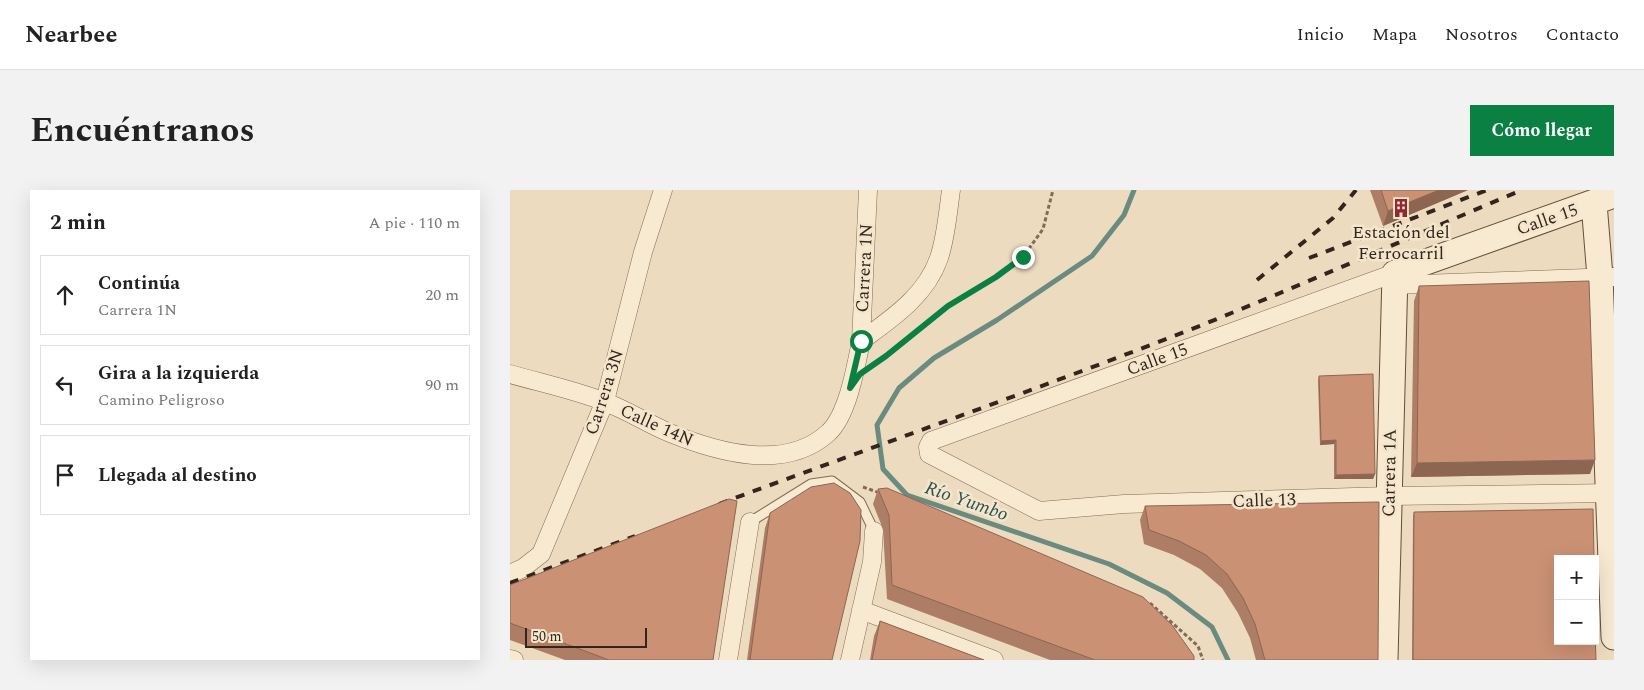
<!DOCTYPE html>
<html lang="es">
<meta charset="utf-8">
<style>
:root{--surface:#fff;--page:#f2f2f2;--text:#222;--muted:#767676;--line:#e0e0e0;--accent:#0b8043}
body{margin:0;font-family:Spectral,serif;background:var(--page);color:var(--text)}
.controls{position:absolute;right:15px;bottom:15px;display:grid;overflow:hidden;border-radius:0px;box-shadow:0 5px 20px #0002}
.controls button{width:45px;height:45px;display:grid;place-items:center;padding:0;border:0;border-bottom:1px solid var(--line);background:var(--surface);color:var(--text);font:25px sans-serif}
.scale{position:absolute;left:15px;bottom:12px;width:122px;box-sizing:border-box;padding-left:5px;border:2px solid #34251c;border-top:0;font-size:14px;line-height:18px;white-space:nowrap;color:#34251c;-webkit-text-stroke:4px #f4e6cd;paint-order:stroke}
.stop{position:absolute;width:15px;height:15px;margin:-11px;border:4px solid #0b8043;border-radius:50%;background:#fff}
.stop.end{background:#0b8043;border-color:#fff;box-shadow:0 1px 5px #0008}
.list{margin:0;padding:0;list-style:none}
h2{display:flex;justify-content:space-between;align-items:center;height:65px;margin:0;padding:0 20px;font-size:21px}
h2 small{font-size:16px;font-weight:400;color:var(--muted)}
.list li{display:grid;grid-template-columns:32px 1fr auto;gap:15px;align-items:center;box-sizing:border-box;height:80px;margin:0 10px 10px;padding:0 10px;border:1px solid var(--line);border-radius:0px}
.list b{display:block;font-size:19px;white-space:nowrap}
.list p{margin:0;font-size:16px;white-space:nowrap;color:var(--muted)}
.list em{font-size:16px;font-style:normal;color:var(--muted)}
.icon{flex:none;width:28px;height:28px;fill:none;stroke:currentColor;stroke-width:2;stroke-linecap:round;stroke-linejoin:round}
.map{position:relative;flex:none;width:1104px;height:470px;overflow:hidden;border-radius:0px}
header{display:flex;align-items:center;gap:30px;box-sizing:border-box;height:70px;padding:0 25px;background:var(--surface);border-bottom:1px solid var(--line)}
header strong{font-size:24px}
nav{display:flex;gap:28px;margin-inline-start:auto;font-size:18px}
.intro{display:flex;align-items:center;justify-content:space-between;box-sizing:border-box;height:120px;padding:0 30px}
h1{margin:0;font-size:35px}
.button{padding:12px 22px;border-radius:0px;background:var(--accent);color:#fff;font-size:18px;font-weight:700}
main{display:flex;gap:30px;padding:0 30px}
aside{flex:1;background:var(--surface);border-radius:0px;box-shadow:0 5px 20px #0002}
.map>svg:first-child{display:block}
.lines{fill:none;stroke-linecap:round;stroke-linejoin:round}
.stream{stroke:#698b80;stroke-width:5}
.lane-casing{stroke:#846b57;stroke-width:11}
.street-casing{stroke:#846b57;stroke-width:19}
.secondary-casing{stroke:#654d3b;stroke-width:27}
.path{stroke:#846b57;stroke-width:3;stroke-dasharray:4 2.5;stroke-linecap:butt}
.lane{stroke:#f8e9d1;stroke-width:9}
.street{stroke:#f8e9d1;stroke-width:18}
.secondary{stroke:#f8e9d1;stroke-width:25}
.rail{stroke:#34251c;stroke-width:4;stroke-dasharray:9 9;stroke-linecap:butt}
.wall{fill:#ae7d65}
.shaded-wall{fill:#8d6652}
.building{fill:#ca9175;stroke:#8d6652}
.route{stroke:#0b8043;stroke-width:6}
.labels{text-anchor:middle;stroke-width:5;stroke-linejoin:round;paint-order:stroke}
.street-label{font-size:18px;fill:#34251c;stroke:#f4e6cd}
.poi-label{font-size:18px;fill:#34251c;stroke:#f4e6cd}
.water-label{font-size:19px;font-style:italic;fill:#2b534d;stroke:#f4e6cd}
</style>
<header>
<strong>Nearbee</strong>
<nav><a>Inicio</a><a>Mapa</a><a>Nosotros</a><a>Contacto</a></nav>
</header>
<div class="intro"><h1>Encuéntranos</h1><a class="button">Cómo llegar</a></div>
<main>
<aside>
<h2>2 min<small>A pie · 110 m</small></h2>
<ul class="list">
<li><svg class="icon" aria-label="ahead" viewBox="0 0 24 24"><path d="M12 20V5M6 11l6-6 6 6"/></svg><div><b>Continúa</b><p>Carrera 1N</p></div><em>20 m</em></li>
<li><svg class="icon" aria-label="left" viewBox="0 0 24 24"><path d="M17 20v-9H6M10 6l-5 5 5 5"/></svg><div><b>Gira a la izquierda</b><p>Camino Peligroso</p></div><em>90 m</em></li>
<li><svg class="icon" aria-label="arrive" viewBox="0 0 24 24"><path d="M6 21V4h12l-3 4 3 4H6"/></svg><div><b>Llegada al destino</b></div></li>
</ul>
</aside>
<div class="map">
<svg width="1104" height="470" viewBox="0 0 1104 470">
<rect width="100%" height="100%" fill="#ecdbbe"/>
<g class="lines">
<path class="stream" d="M 624,0 L 614,25 L 582,66 L 487,130 L 424,168 L 389,198 L 367,235 L 373,279 L 397,305 L 599,374 L 657,403 L 702,437 L 718,470"/>
<g class="lane-casing">
<path id="lane" d="M 240,332 L 301,294 L 322,291 L 350,312 L 364,341"/>
</g>
<g class="street-casing">
<path id="street" d="M 885,83 L 421,251 L 418,257 L 419,264 L 529,321 L 614,314 L 878,306 L 1104,303
M 884,95 L 1104,87
M 351,151 C 381,129 416,106 429,68 C 436,47 438,22 441,0
M 0,184 C 31,193 65,200 95,212 C 117,220 138,234 160,243 C 207,262 275,282 318,243 C 338,225 346,176 351,151 L 358,0
M 0,384 L 13,378 L 31,364 L 95,211 L 133,62 L 153,0
M 351,420 L 484,470
M 0,469 L 4,470
M 218,470 L 240,332
M 340,470 L 362,372 L 364,341"/>
</g>
<g class="secondary-casing">
<path id="secondary" d="M 1084,13 L 1090,87 L 1104,447
M 875,470 L 885,83 L 1104,5"/>
</g>
<path class="path" d="M 363,175 L 438,116 L 486,87 L 513,67 L 533,39 L 543,0
M 353,297 L 370,303
M 640,413 L 688,456 L 693,470"/>
<use href="#lane" class="lane"/>
<use href="#street" class="street"/>
<use href="#secondary" class="secondary"/>
<path class="rail" d="M 799,68 L 977,0
M 747,90 L 823,28 L 846,0
M 209,314 C 370,254 532,198 692,135 C 799,92 905,45 1012,0
M 0,393 L 125,346"/>
</g>
<path class="wall" d="M 860,0 L 958,0 L 873,36 Z
M 909,96 L 1080,284 L 901,287 L 904,111 Z
M 809,186 L 865,284 L 863,289 L 824,289 L 824,254 L 810,255 L 808,190 Z
M 368,299 L 684,470 L 540,470 L 377,409 L 373,339 L 363,314 Z
M 635,316 L 868,470 L 746,470 L 740,448 L 728,423 L 712,398 L 690,379 L 664,365 L 634,354 L 630,330 Z
M 904,322 L 1086,470 L 902,470 L 903,326 Z
M 260,323 L 322,470 L 237,470 L 255,338 Z
M 0,395 L 203,470 L 55,470 L 0,450 Z
M 370,431 L 474,470 L 360,470 L 364,446 Z"/>
<path class="shaded-wall" d="M 929,0 L 958,0 L 873,36 L 878,21 Z
M 826,250 L 824,254 L 810,255 L 811,251 Z
M 1085,270 L 1080,284 L 901,287 L 907,273 Z
M 865,284 L 863,289 L 824,289 L 826,285 Z"/>
<path class="building" d="M 871,0 L 929,0 L 878,21 Z
M 1079,91 L 1085,270 L 907,273 L 909,96 Z
M 863,184 L 865,284 L 826,285 L 826,250 L 811,251 L 809,186 Z
M 324,293 L 340,303 L 351,320 L 350,351 L 322,470 L 240,470 L 260,323 L 301,297 Z
M 377,298 L 633,407 L 662,435 L 684,466 L 684,470 L 585,470 L 382,395 L 379,325 L 368,299 Z
M 219,309 L 227,311 L 203,470 L 99,470 L 0,433 L 0,395 Z
M 869,312 L 868,470 L 755,470 L 745,434 L 733,408 L 717,384 L 696,365 L 669,351 L 639,340 L 635,316 Z
M 1083,319 L 1084,369 L 1048,369 L 1048,451 L 1085,451 L 1085,444 L 1086,470 L 903,470 L 904,322 Z
M 370,431 L 474,470 L 362,470 Z"/>
<g class="lines">
<path class="route" d="M 351,151 L 340,198 L 350,184 L 376,166 L 438,116 L 486,87 L 513,67"/>
</g>
<defs>
<g id="building-bare" transform="scale(1.5)"><path d="M-4-6H4V6H1V3H-1V6H-4ZM-2.5-4.3h1.7v1.8h-1.7ZM.8-4.3h1.7v1.8H.8ZM-2.5-1h1.7V.8h-1.7ZM.8-1h1.7V.8H.8Z" fill="#912932" stroke="#f4e6cd" stroke-width="2.5" paint-order="stroke"/></g>
</defs>
<g fill-rule="evenodd">
<use href="#building-bare" x="891" y="18"/>
</g>
<g class="labels">
<g class="street-label">
<text transform="translate(1037 29) rotate(-19)" y="6">Calle 15</text>
<text transform="translate(354 78) rotate(-87)" y="6">Carrera 1N</text>
<text transform="translate(647 169) rotate(-20)" y="6">Calle 15</text>
<text transform="translate(94 202) rotate(-72)" y="6">Carrera 3N</text>
<text transform="translate(147 235) rotate(24)" y="6">Calle 14N</text>
<text transform="translate(879 283) rotate(-89)" y="6">Carrera 1A</text>
<text transform="translate(754 310) rotate(-2)" y="6">Calle 13</text>
</g>
<g class="poi-label">
<text x="891" y="48">Estación del<tspan x="891" dy="21">Ferrocarril</tspan></text>
</g>
<g class="water-label">
<text transform="translate(457 310) rotate(19)" y="7">Río Yumbo</text>
</g>
</g>
</svg>
<div class="controls">
<button>+</button>
<button>−</button>
</div>
<div class="scale">50 m</div>
<div class="stop" style="left:351px;top:151px"></div>
<div class="stop end" style="left:513px;top:67px"></div>
</div>
</main>
